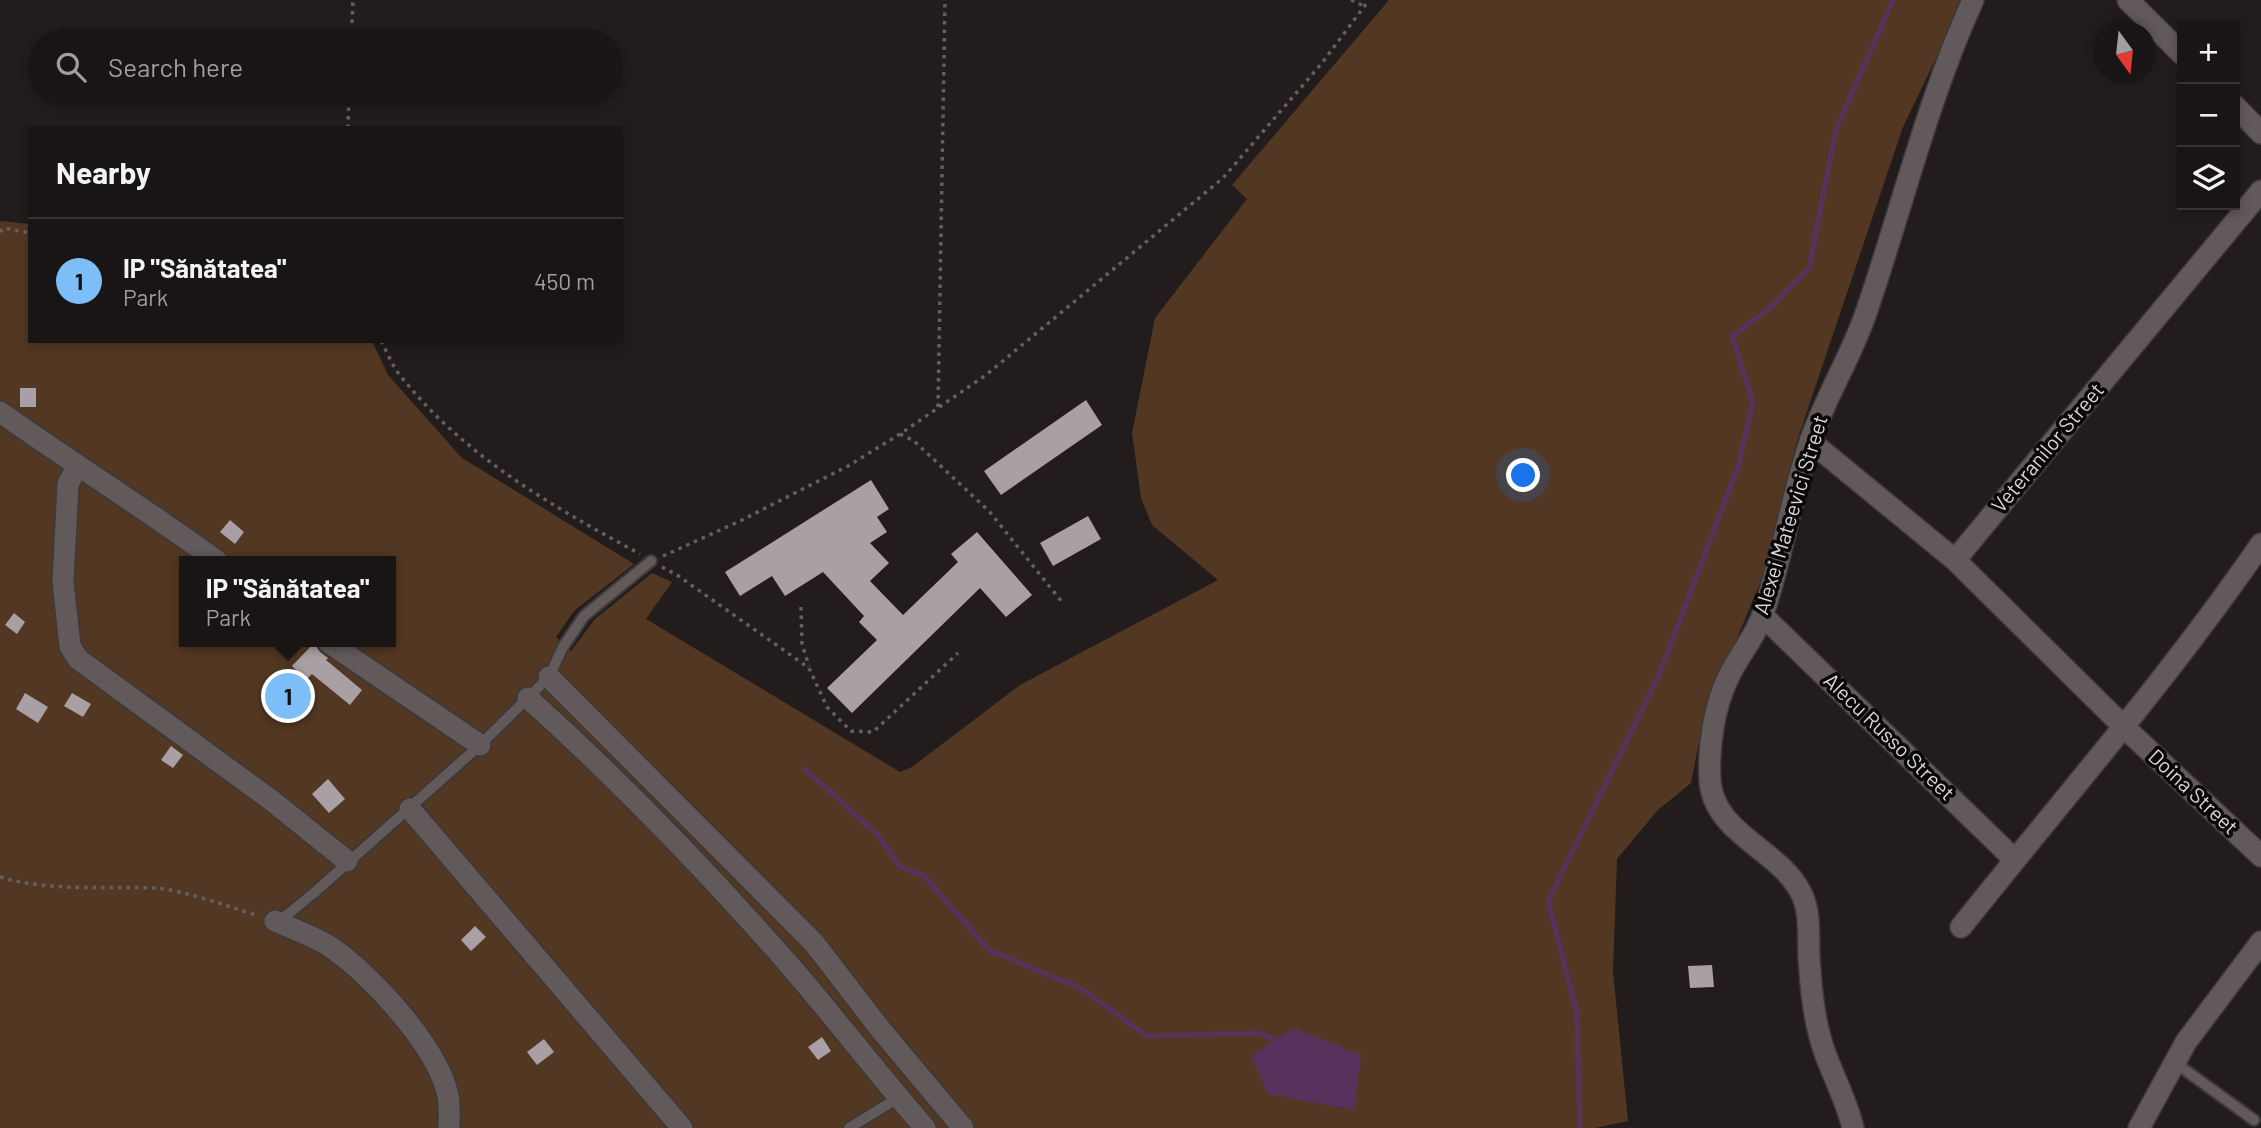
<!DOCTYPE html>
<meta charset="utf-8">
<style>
:root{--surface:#1a1515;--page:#272222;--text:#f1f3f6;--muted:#9f9fa0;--line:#383434;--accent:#7dbef9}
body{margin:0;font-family:Barlow,sans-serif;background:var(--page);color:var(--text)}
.controls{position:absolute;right:21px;top:21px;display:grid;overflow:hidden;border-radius:0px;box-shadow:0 4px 10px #0003}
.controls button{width:63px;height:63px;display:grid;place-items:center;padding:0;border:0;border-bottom:2px solid var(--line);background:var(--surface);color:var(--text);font:35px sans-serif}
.compass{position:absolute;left:2093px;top:21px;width:63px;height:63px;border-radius:50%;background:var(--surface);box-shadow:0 4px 10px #0003;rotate:165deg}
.you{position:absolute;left:1524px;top:476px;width:24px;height:24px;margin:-18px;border:5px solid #fff;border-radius:50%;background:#1a73e8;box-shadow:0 0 0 10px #1a73e833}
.badge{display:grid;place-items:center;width:46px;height:46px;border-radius:50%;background:var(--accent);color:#111;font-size:23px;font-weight:700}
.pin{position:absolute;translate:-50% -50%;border:4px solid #fff;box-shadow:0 2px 7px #0006}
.popup{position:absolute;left:179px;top:556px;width:217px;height:91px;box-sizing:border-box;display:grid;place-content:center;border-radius:0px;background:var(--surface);filter:drop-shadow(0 2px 5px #0005);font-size:23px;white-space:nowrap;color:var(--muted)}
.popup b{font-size:26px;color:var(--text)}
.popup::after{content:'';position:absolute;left:50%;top:100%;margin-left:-14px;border:14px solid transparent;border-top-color:var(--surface)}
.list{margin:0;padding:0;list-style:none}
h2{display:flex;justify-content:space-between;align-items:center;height:91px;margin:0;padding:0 28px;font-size:30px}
h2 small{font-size:23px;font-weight:400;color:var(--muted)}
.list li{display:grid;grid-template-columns:46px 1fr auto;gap:21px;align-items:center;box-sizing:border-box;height:126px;padding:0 28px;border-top:2px solid var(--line)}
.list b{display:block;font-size:26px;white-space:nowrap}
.list p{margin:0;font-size:23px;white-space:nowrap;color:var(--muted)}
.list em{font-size:23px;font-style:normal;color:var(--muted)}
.icon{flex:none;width:38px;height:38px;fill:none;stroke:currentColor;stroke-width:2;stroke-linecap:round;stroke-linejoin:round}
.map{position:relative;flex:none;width:2261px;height:1128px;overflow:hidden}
.search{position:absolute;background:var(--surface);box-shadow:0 4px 10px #0003;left:28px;top:28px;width:595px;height:77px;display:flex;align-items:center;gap:18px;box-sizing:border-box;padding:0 24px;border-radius:38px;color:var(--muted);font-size:26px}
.panel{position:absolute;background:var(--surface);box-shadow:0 4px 10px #0003;left:28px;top:126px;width:595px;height:217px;border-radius:0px}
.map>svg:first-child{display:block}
.green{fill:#523822;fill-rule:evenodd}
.water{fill:#57325d}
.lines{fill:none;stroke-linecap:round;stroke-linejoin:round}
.stream{stroke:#57325d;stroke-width:5}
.building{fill:#a8a0a4}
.service-casing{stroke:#3d3839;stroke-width:14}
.minor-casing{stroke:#3d3839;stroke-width:24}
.path{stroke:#655f60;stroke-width:3.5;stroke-dasharray:3.5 5;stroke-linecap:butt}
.service{stroke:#61595a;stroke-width:10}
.minor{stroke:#61595a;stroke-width:21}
.labels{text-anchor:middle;stroke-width:7;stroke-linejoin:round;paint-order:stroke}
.street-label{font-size:21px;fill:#dcd7d8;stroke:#090707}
</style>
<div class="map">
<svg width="2261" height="1128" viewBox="0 0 2261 1128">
<rect width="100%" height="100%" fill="#221c1c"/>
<path class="green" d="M 1389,0 L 1964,0 L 1903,127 L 1797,441 L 1762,578 L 1703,721 L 1691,783 L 1657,811 L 1617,859 L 1613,972 L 1628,1121 L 1595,1128 L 0,1128 L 0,221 L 30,224 L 30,341 L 372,341 L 388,375 L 462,458 L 634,564 L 574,611 L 556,637 L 571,651 L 595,619 L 652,573 L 672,582 L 646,619 L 900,772 L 912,767 L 1020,685 L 1218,580 L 1152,525 L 1141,498 L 1132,433 L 1155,318 L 1247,199 L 1232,185 ZM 185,561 L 391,561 L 391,642 L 185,642 Z"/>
<path class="water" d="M 1294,1028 L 1361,1055 L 1354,1110 L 1268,1094 L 1251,1056 Z"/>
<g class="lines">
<path class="stream" d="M 805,769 L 878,835 L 900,867 L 924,876 L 989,950 L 1082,989 L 1147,1036 L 1258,1033 L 1276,1040
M 1580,1128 L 1577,1013 L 1548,901 L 1659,675 L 1738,467 L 1753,402 L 1732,336 L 1769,309 L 1809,268 L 1836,129 L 1893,0"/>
</g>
<path class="building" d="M 20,388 L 36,388 L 36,407 L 20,407 Z
M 1086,400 L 1102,425 L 1001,495 L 984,471 Z
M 871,480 L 889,509 L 877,517 L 887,532 L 870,543 L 889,563 L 870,581 L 903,615 L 958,562 L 951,554 L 977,532 L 1032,595 L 1006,617 L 980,588 L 852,713 L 827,688 L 877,640 L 859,622 L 864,616 L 823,572 L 785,596 L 772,576 L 740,596 L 725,572 Z
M 1088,516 L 1101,539 L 1053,566 L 1040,543 Z
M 230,520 L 244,532 L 235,544 L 220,532 Z
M 14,613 L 25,622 L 17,634 L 5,625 Z
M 314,643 L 320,652 L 328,658 L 326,660 L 362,690 L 350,705 L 312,674 L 306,680 L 292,666 Z
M 25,693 L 48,707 L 38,723 L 16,709 Z
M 72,693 L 91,704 L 83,717 L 64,706 Z
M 171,746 L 183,755 L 173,768 L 161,760 Z
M 328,779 L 345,799 L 329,813 L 312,794 Z
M 475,926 L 486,937 L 471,951 L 461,940 Z
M 1712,965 L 1714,987 L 1690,988 L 1688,966 Z
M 822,1037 L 831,1051 L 818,1060 L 808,1047 Z
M 544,1039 L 554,1052 L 537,1065 L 527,1052 Z"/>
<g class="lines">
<g class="service-casing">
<path id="service" d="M 275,921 L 287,915 L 315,892 L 480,745 L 549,677 L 563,647 L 584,616 L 651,561
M 2174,1062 L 2254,1120
M 849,1128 L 898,1098"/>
</g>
<g class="minor-casing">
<path id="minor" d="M 2128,0 L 2182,54
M 2235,106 L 2261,133
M 0,412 C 72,463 146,509 217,561
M 1810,441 L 1955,560 L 2124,727 L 2261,856
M 77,467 L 68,484 L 63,582 L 70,646 L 78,659 L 271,800 L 347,861
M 1955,560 L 2261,191
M 1763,616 L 2015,860
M 328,642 L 480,745
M 549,677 L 814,943 L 881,1030 L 963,1128
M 528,698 C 619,780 704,868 785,960 C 833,1015 877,1073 925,1128
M 410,809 L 682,1128
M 275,921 C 293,929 313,936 329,946 C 369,972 439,1048 448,1096 C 450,1106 449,1118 449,1128
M 1961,927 C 2062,800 2169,678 2261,544
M 1853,1128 C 1847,1102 1834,1078 1825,1053 C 1814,1023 1811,989 1809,957 C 1808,935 1811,910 1800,891 C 1778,849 1713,833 1710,780 C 1708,747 1714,707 1728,678 C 1738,656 1756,636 1763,614 C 1782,558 1791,498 1810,442 C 1826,395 1853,354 1868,307 C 1903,204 1928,99 1973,0
M 2139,1128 L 2186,1042 L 2261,942"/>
</g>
<path class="path" d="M 1351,0 L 1364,6
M 351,40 L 353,0
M 348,128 L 349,93
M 0,232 L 4,228 L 30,233
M 381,341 C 387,352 392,365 399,374 C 463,456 552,506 640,554
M 938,407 L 945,0
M 900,434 L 914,441 L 989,511 L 1062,602
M 663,556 L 738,522 L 848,466 L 900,434 L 986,375 L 1223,178 L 1322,63 L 1369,0
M 662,567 L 677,575 L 809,668 L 827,707 L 851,731 L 873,732 L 958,653
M 801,607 L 802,644 L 809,666
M 0,877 C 51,892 102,886 155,888 C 184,890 230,907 259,916"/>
<use href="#service" class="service"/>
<use href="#minor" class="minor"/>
</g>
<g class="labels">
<g class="street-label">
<text transform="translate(2048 448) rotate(-50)" y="7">Veteranilor Street</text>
<text transform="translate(1791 515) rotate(-73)" y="7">Alexei Mateevici Street</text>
<text transform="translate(1889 737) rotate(44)" y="7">Alecu Russo Street</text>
<text transform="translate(2193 792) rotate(43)" y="7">Doina Street</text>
</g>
</g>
</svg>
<div class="controls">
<button>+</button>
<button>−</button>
<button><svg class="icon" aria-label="layers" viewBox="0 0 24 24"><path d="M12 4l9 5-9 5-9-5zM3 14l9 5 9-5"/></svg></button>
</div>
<svg class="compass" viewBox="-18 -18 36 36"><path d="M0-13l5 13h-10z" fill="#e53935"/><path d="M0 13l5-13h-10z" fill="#9f9fa0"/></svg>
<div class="you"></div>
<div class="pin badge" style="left:288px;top:696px">1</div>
<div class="popup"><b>IP &quot;Sănătatea&quot;</b>Park</div>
<div class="search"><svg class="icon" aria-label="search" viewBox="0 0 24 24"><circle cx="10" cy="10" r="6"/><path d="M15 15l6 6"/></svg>Search here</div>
<section class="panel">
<h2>Nearby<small></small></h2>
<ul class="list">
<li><span class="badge">1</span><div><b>IP &quot;Sănătatea&quot;</b><p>Park</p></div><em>450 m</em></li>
</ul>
</section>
</div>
